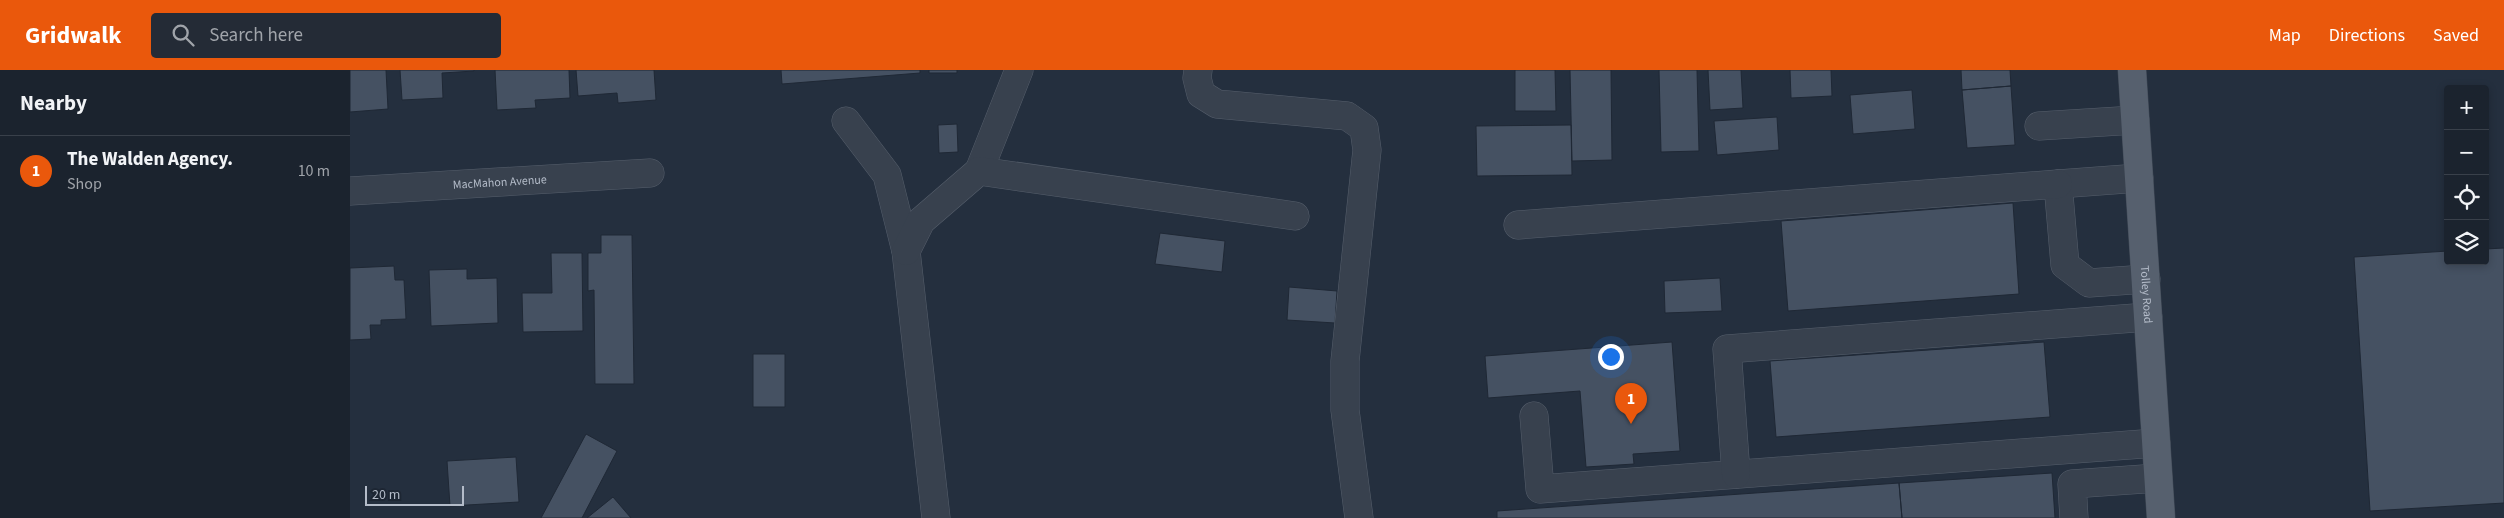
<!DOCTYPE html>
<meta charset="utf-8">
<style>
:root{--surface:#1b232e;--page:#242b36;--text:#f1f3f6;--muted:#a0a4aa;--line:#39404a;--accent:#ea580c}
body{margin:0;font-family:"Source Sans 3",sans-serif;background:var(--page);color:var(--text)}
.controls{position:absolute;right:15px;top:15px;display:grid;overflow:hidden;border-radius:5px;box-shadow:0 2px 8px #0003}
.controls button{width:45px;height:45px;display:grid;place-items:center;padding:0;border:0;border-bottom:1px solid var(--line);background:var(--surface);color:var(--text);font:25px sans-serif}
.scale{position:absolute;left:15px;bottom:12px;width:99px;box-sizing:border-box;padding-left:5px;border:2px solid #b4bcc9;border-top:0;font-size:14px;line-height:18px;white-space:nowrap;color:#b4bcc9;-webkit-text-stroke:4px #1d2633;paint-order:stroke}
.you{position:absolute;left:1260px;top:286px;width:18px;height:18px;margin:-12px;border:4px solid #fff;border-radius:50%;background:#1a73e8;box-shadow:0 0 0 8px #1a73e833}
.badge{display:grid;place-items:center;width:32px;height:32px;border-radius:50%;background:var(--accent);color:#fff;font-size:16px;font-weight:700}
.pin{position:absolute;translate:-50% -41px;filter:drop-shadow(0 1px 2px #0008)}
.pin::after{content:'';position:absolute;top:26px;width:18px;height:15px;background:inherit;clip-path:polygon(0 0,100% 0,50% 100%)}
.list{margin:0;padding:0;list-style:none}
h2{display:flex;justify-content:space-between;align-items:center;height:65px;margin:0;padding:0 20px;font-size:21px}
h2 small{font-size:16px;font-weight:400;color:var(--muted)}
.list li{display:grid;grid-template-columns:32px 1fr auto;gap:15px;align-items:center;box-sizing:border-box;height:70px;padding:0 20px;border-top:1px solid var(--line)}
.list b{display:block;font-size:19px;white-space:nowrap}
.list p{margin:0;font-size:16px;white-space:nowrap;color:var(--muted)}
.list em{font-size:16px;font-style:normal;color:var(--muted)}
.icon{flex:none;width:28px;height:28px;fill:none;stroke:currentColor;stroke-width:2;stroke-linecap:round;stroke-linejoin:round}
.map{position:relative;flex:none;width:2154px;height:448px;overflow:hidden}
header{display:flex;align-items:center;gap:30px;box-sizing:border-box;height:70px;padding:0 25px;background:var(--accent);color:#fff}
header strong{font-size:24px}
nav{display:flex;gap:28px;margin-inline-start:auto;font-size:18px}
.search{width:350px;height:45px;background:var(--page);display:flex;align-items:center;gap:12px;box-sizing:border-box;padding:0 18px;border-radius:5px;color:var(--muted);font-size:19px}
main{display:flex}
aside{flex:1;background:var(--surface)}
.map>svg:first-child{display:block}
.building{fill:#455162;stroke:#1f2835}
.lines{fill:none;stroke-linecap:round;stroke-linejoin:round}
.minor-casing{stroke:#565f6c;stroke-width:29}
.major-casing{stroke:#414a57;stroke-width:29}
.minor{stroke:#38414e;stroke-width:28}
.major{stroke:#56606e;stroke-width:28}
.labels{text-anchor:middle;stroke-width:4;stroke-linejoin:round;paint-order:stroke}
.street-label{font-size:12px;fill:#b4bcc9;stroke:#1d2633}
</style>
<header>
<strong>Gridwalk</strong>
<div class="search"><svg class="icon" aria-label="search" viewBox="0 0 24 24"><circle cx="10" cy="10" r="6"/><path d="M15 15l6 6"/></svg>Search here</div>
<nav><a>Map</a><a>Directions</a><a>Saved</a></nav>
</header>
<main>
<aside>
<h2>Nearby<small></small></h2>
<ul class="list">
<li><span class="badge">1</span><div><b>The Walden Agency.</b><p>Shop</p></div><em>10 m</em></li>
</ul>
</aside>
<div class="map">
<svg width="2154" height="448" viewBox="0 0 2154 448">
<rect width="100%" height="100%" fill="#242f3e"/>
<path class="building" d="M 0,0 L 36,0 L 38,39 L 0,42 Z
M 50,0 L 124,0 L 124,1 L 92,3 L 93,28 L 52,30 Z
M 145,0 L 219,0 L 220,28 L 185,30 L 186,38 L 147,40 Z
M 226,0 L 304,0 L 306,30 L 268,33 L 267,23 L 228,26 Z
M 431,0 L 570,0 L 570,3 L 432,14 Z
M 579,0 L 607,0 L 607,3 L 579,3 Z
M 1165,0 L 1205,0 L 1206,41 L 1165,41 Z
M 1220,0 L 1261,0 L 1262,90 L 1222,91 Z
M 1309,0 L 1347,0 L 1349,81 L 1311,82 Z
M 1358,0 L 1391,0 L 1393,38 L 1360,40 Z
M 1440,0 L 1481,0 L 1482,26 L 1441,28 Z
M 1611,0 L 1660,0 L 1661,16 L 1612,20 Z
M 1661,16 L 1665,75 L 1617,78 L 1612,20 Z
M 1562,20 L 1565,59 L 1503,64 L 1500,25 Z
M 1427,47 L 1429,80 L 1367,85 L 1364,51 Z
M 607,54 L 608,82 L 589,83 L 588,55 Z
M 1221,55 L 1222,105 L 1127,106 L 1126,56 Z
M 1663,133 L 1669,224 L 1438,241 L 1431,151 Z
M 810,163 L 875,171 L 872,202 L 805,194 Z
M 251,165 L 282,165 L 284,314 L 245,314 L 244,220 L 238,221 L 238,183 L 251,183 Z
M 2154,178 L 2154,433 L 2020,441 L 2004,187 L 2098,181 L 2098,191 L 2135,191 L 2135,179 Z
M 201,183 L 232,183 L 233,261 L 173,262 L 172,223 L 202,223 Z
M 44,196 L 45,210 L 54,210 L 56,249 L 31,250 L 31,255 L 20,255 L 21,269 L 0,270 L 0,198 Z
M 117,199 L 117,209 L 147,208 L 148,253 L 81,256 L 79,200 Z
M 1370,208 L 1372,241 L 1315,243 L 1314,211 Z
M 939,217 L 987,221 L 985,253 L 937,250 Z
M 1322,272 L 1330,381 L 1283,384 L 1284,394 L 1236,397 L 1230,321 L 1138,328 L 1135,286 Z
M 1694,272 L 1700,347 L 1426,367 L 1420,291 Z
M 403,284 L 435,284 L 435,337 L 403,337 Z
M 236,364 L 267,381 L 232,448 L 191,448 Z
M 166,387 L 169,432 L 100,436 L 97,391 Z
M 1702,403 L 1705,448 L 1552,448 L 1549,413 Z
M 1549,413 L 1552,448 L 1147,448 L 1147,441 Z
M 263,427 L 281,448 L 237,448 Z"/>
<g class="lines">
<g class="minor-casing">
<g id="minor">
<path d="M 848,0 L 847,8 L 851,24 L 867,34 L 997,46 L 1014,58 L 1017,80 L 995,291 L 995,340 L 1009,448"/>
<path d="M 496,51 L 537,105 L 556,181 L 586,448"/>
<path d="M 1689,56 L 1785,50"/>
<path d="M 629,101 L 669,0"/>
<path d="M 1789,108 L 1708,114 L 1715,195 L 1739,213 L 1796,209"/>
<path id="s1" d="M 0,121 L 300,103"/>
<path d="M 1168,155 L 1708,114"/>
<path d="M 556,181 L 571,151 L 629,101 L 945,146"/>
<path d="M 1184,346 L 1190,419 L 1806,373"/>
<path d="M 1386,404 L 1377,279 L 1798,247"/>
<path d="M 1724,448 L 1722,414 L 1808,408"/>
</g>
</g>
<g class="major-casing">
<g id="major">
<path id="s2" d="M 1782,0 L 1811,448"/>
</g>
</g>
<use href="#minor" class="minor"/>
<use href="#major" class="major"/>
</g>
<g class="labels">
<g class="street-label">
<text dy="4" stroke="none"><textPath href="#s1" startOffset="150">MacMahon Avenue</textPath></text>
<text dy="4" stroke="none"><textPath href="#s2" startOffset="225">Tolley Road</textPath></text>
</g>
</g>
</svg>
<div class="controls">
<button>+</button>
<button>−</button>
<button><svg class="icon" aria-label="locate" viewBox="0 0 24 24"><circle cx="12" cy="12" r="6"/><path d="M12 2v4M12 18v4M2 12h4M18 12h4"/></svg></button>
<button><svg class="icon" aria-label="layers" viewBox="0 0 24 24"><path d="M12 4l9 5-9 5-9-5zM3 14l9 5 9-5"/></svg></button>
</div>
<div class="scale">20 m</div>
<div class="you"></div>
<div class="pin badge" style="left:1281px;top:354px">1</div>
</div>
</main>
